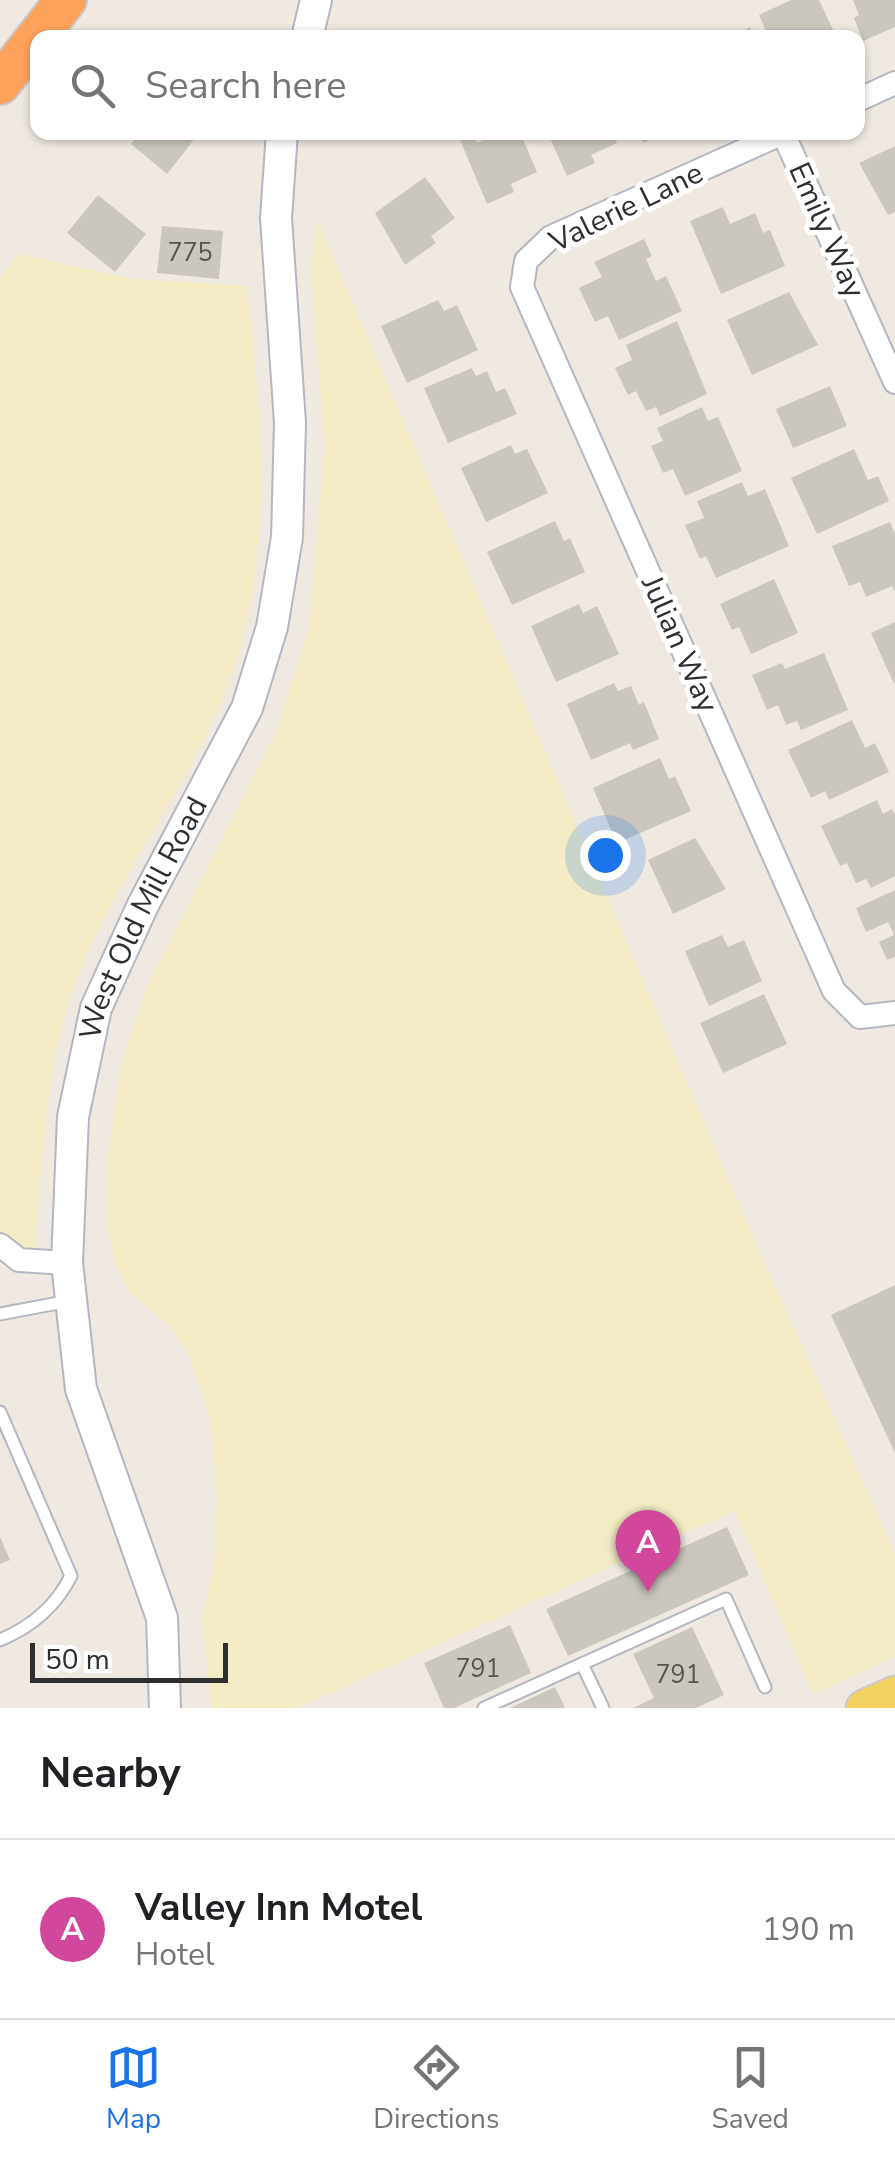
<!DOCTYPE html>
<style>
:root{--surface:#fff;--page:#f6f6f6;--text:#202124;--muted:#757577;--line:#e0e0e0;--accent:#1a73e8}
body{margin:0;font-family:"Nunito Sans",sans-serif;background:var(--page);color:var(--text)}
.scale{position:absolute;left:30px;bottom:25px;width:198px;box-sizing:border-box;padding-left:10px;border:5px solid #2e2e2e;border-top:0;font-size:28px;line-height:35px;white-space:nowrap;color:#2e2e2e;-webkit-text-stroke:8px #fff;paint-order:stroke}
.you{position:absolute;left:605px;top:855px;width:35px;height:35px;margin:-25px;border:8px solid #fff;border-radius:50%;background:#1a73e8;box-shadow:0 0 0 15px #1a73e833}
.badge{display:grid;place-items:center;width:65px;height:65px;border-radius:50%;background:var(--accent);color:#fff;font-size:32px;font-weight:700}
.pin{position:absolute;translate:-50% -82px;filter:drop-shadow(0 2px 5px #0008)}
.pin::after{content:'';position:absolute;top:52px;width:35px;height:30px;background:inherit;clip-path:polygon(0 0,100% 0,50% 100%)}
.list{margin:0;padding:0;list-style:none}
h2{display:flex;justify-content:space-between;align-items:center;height:130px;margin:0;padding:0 40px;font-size:42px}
h2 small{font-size:32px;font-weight:400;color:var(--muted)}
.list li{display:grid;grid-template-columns:65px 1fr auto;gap:30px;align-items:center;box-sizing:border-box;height:180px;padding:0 40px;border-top:2px solid var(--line)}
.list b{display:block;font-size:38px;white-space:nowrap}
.list p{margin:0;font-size:32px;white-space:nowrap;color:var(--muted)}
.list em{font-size:32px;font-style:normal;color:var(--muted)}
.icon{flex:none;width:55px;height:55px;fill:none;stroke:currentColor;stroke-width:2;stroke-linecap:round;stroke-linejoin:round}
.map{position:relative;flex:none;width:895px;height:1708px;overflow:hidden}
.search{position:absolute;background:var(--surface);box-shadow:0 2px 8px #0004;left:30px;right:30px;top:30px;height:110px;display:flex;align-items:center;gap:25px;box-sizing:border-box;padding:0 35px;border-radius:20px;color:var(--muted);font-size:38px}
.sheet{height:310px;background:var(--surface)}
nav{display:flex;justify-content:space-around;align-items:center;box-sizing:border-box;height:140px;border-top:2px solid var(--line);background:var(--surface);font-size:28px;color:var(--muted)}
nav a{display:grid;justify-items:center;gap:5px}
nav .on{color:var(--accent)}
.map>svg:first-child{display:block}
.sand{fill:#f3ecc5}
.building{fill:#cbc7bf}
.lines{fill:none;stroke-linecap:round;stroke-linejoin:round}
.lane-casing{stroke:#b4b7c1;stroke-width:15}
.street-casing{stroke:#b4b7c1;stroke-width:26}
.secondary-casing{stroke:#b4b7c1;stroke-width:34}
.primary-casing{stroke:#c9c9c9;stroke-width:39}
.highway-casing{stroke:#c9c9c9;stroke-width:44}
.lane{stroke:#fff;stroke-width:11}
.street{stroke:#fff;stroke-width:22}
.secondary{stroke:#fff;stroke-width:30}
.primary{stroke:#f2d163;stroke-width:35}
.highway{stroke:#ffa35c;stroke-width:40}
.labels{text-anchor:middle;stroke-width:10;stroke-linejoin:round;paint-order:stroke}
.number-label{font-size:25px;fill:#555452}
.street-label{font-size:30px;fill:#2e2e2e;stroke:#fff}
</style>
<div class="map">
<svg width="895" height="1708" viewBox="0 0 895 1708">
<rect width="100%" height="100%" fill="#efe9e1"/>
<path class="sand" d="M 317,220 L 755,1242 L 895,1553 L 895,1657 L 813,1694 L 735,1511 L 297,1708 L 212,1708 L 202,1618 L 214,1567 L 217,1498 L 211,1421 L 190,1357 L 174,1331 L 129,1291 L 116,1265 L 107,1228 L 108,1157 L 121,1065 L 148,984 L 276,733 L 309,629 L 325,448 L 311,270 Z
M 18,254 L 134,279 L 247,286 C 263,431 278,573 217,712 C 176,804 112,886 76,981 C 43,1064 43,1176 33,1266 L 0,1245 L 0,279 Z"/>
<path class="building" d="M 791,0 L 819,0 L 837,38 L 769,38 L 759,15 Z
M 853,0 L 895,0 L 895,27 L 863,41 L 854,18 L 859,15 Z
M 750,27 L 755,38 L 728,38 Z
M 140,132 L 200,132 L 167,174 L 131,144 Z
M 502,132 L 520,132 L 537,172 L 511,184 L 514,192 L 487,204 L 460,140 L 474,135 L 477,143 Z
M 547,132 L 612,132 L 617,143 L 591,155 L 595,163 L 567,176 Z
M 639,132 L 668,132 L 643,143 Z
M 895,146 L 895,212 L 888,215 L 859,163 Z
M 425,177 L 455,218 L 431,236 L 436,243 L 405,265 L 375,213 Z
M 98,195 L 146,234 L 115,272 L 67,233 Z
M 723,207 L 730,224 L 755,213 L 763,233 L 770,230 L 785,266 L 721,294 L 690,221 Z
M 162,226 L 223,231 L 219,279 L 157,273 Z
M 644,239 L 652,256 L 646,259 L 656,281 L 666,276 L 682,311 L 619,340 L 608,316 L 595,322 L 579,288 L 602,277 L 594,262 Z
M 789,292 L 818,345 L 752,375 L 727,320 Z
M 438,300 L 444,311 L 457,305 L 478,350 L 407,383 L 381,326 Z
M 677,321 L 707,394 L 660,416 L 656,407 L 646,411 L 636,391 L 628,395 L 615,368 L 632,360 L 626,345 Z
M 472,368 L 476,376 L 487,371 L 496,392 L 505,388 L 517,414 L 448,443 L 424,388 Z
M 830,386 L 847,426 L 793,448 L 776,409 Z
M 702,407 L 708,421 L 718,417 L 742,471 L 685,496 L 673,469 L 663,473 L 651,446 L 663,441 L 657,428 Z
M 511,445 L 515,454 L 527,449 L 548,493 L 486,522 L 461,468 Z
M 854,449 L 868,480 L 878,476 L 889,501 L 817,534 L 791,478 Z
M 742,482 L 748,496 L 765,489 L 789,546 L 716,578 L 706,556 L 700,559 L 685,525 L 704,518 L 697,501 Z
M 555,521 L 564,541 L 570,538 L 585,572 L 512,605 L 487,552 Z
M 890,522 L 895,535 L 895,593 L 892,586 L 866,597 L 860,582 L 849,586 L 832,546 Z
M 774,579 L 798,633 L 751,654 L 739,627 L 732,630 L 720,604 Z
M 579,604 L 583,613 L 597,606 L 619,654 L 556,682 L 531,626 Z
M 895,622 L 895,686 L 871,633 Z
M 824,653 L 848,710 L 801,730 L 797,721 L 786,725 L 778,705 L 767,710 L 752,675 L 782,663 L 785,669 Z
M 614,683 L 618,691 L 631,686 L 639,705 L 644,702 L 659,739 L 633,750 L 630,743 L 591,760 L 567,704 Z
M 852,720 L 865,748 L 875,743 L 889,772 L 829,800 L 825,791 L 811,798 L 788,750 Z
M 660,758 L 669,779 L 675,776 L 691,811 L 617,843 L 593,788 Z
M 877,800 L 883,814 L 892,809 L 895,815 L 895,876 L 871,888 L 866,879 L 856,883 L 847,863 L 840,866 L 821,826 Z
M 695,838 L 726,889 L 673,914 L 648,860 Z
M 895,890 L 895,957 L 887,960 L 879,942 L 894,935 L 888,922 L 866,932 L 856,908 Z
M 722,935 L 728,947 L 744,940 L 762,981 L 709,1006 L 685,951 Z
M 764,994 L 787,1044 L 723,1073 L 700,1023 Z
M 895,1285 L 895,1453 L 831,1315 Z
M 727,1527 L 749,1575 L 568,1656 L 546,1609 Z
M 0,1537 L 10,1560 L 0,1564 Z
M 510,1625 L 531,1673 L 454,1708 L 444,1708 L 424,1663 Z
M 692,1627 L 724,1695 L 696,1708 L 633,1708 L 654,1698 L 633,1654 Z
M 555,1687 L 565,1708 L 510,1708 Z"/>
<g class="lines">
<g class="lane-casing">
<path id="lane" d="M 0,1314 L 69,1301
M 0,1412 L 71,1576 C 56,1606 31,1627 0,1640
M 582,1664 L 603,1708
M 484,1708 L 726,1599 L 765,1687"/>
</g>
<g class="street-casing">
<path id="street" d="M 858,100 L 895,83
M 785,132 L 551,237 L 526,261 L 522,287 L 834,991 L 860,1017 L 895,1013
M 783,133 L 895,382
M 0,1245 L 19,1260 L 67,1263"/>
</g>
<g class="secondary-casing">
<g id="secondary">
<path d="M 307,38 L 316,0"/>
<path id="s1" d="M 165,1708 L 162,1618 L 81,1389 L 67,1263 L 73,1117 L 96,1008 L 143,905 L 247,708 L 272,627 L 287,537 L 290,423 L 276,218 L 282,132"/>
</g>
</g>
<g class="primary-casing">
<path id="primary" d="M 864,1708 L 895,1694"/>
</g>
<g class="highway-casing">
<path id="highway" d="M 0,84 L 66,0"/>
</g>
<use href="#lane" class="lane"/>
<use href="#street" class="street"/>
<use href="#secondary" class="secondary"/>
<use href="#primary" class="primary"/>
<use href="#highway" class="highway"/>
</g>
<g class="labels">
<g class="number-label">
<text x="190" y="261">775</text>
<text x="478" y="1677">791</text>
<text x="678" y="1683">791</text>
</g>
<g class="street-label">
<text transform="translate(626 207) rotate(-26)" y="10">Valerie Lane</text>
<text transform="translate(827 230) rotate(66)" y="10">Emily Way</text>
<text transform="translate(680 644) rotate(66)" y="10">Julian Way</text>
<text dy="10" stroke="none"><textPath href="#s1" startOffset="818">West Old Mill Road</textPath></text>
</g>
</g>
</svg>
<div class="scale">50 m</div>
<div class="you"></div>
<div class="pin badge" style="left:648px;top:1592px;background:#d1479c">A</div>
<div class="search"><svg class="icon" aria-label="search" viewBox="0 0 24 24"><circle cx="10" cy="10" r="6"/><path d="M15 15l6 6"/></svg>Search here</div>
</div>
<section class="sheet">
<h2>Nearby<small></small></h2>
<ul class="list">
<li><span class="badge" style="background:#d1479c">A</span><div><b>Valley Inn Motel</b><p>Hotel</p></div><em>190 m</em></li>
</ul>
</section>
<nav>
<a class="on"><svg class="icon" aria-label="map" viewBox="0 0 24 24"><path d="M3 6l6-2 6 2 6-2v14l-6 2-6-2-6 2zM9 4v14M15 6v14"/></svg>Map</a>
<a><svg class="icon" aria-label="directions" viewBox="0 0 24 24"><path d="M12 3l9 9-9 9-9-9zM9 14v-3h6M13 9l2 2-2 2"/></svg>Directions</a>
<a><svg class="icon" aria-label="saved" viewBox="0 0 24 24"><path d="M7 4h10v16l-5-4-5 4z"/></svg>Saved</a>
</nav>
